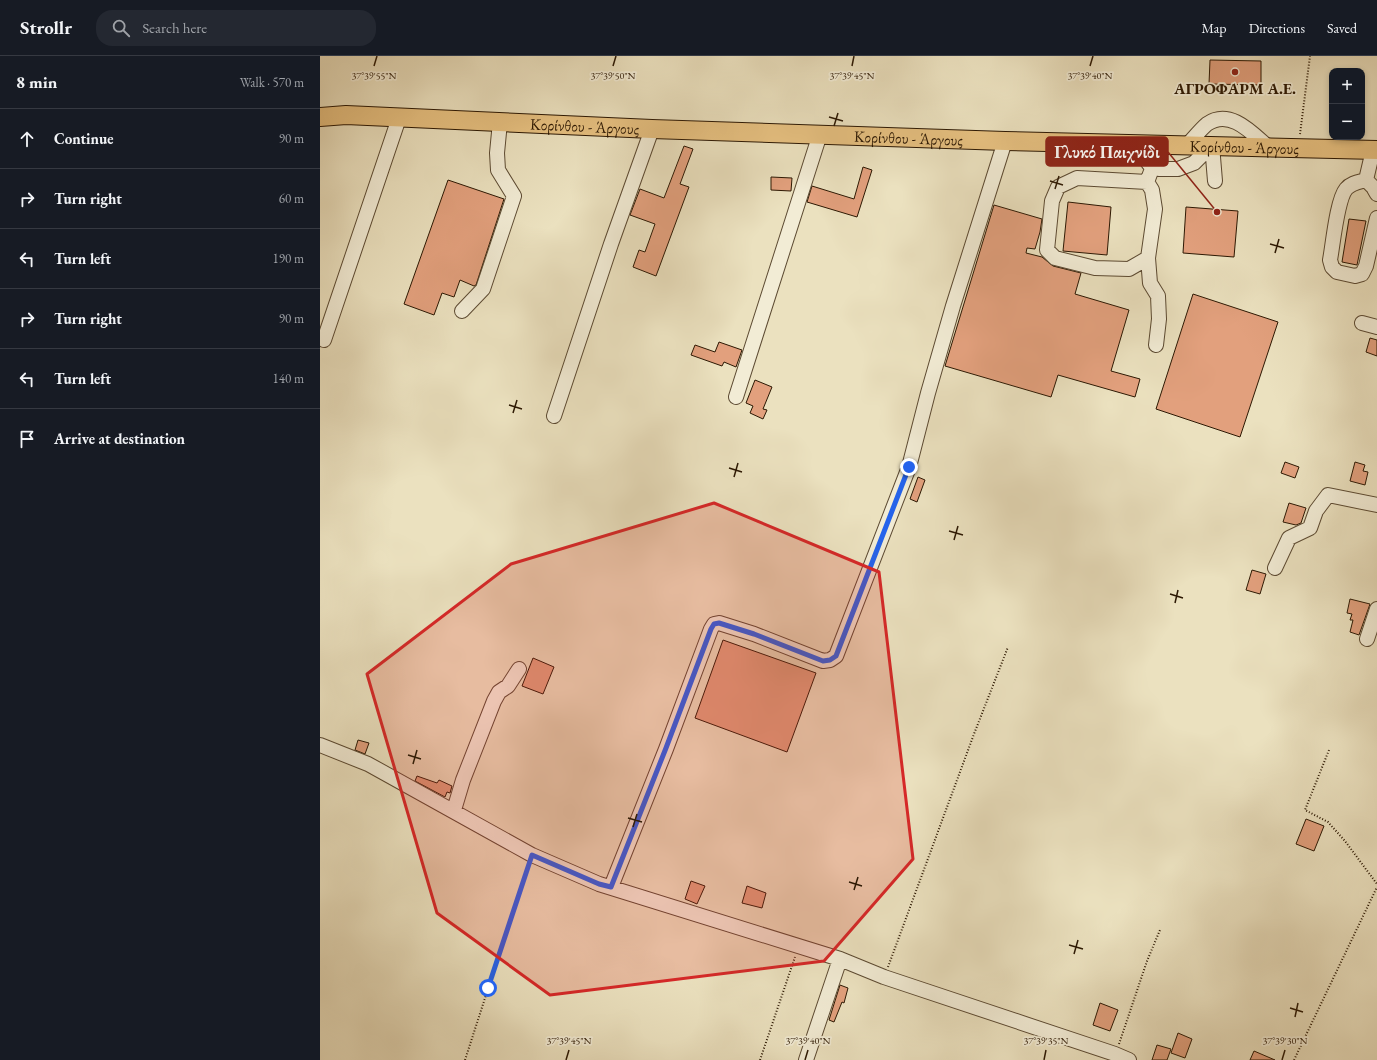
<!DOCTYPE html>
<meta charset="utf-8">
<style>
:root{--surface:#171b24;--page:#242831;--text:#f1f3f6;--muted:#9ea1a6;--line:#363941}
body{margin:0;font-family:"EB Garamond",serif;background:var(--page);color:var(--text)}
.controls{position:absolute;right:12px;top:12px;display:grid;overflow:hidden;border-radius:8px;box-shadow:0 2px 6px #0003}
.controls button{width:36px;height:36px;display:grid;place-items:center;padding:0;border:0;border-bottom:1px solid var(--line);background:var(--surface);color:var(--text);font:20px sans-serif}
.stop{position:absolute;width:12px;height:12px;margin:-9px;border:3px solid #2563eb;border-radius:50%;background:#fff}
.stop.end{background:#2563eb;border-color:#fff;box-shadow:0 1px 4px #0008}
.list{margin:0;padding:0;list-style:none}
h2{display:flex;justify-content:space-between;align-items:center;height:52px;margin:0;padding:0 16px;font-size:17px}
h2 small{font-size:13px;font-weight:400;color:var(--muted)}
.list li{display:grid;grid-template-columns:26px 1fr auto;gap:12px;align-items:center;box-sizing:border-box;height:60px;padding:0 16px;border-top:1px solid var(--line)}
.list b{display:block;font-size:15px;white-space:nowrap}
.list em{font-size:13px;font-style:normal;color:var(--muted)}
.icon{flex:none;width:22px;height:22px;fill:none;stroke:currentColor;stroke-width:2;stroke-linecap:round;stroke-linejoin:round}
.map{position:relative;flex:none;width:1057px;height:1004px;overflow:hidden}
header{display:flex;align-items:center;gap:24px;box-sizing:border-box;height:56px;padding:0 20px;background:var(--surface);border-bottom:1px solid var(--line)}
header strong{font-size:19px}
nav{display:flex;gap:22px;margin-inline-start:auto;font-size:14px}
.search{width:280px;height:36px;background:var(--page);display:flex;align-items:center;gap:10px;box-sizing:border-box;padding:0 14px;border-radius:16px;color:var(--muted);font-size:15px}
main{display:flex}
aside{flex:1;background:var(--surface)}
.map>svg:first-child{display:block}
.building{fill:#e2a07d;stroke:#2c1803}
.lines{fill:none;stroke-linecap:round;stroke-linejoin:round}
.minor-casing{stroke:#5c4a32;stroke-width:16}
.major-casing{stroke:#2c1803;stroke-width:20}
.path{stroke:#2c1803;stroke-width:2;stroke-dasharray:1 2;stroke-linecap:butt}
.minor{stroke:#f2ecd5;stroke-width:14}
.major{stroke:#e6c080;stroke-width:18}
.route{stroke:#2563eb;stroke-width:5}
.marked{fill:#d62828;fill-opacity:0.2;stroke:#d62828;stroke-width:3;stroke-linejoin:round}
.ticks{fill:none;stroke:#2c1803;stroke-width:1.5}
.poi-dot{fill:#8f2418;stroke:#f2ecd5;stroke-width:1.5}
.labels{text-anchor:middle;stroke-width:3.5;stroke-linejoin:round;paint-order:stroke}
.poi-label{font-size:16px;font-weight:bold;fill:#2c1803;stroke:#f2ecd5}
.street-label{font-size:16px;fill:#2c1803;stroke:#f2ecd5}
.ticks-label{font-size:10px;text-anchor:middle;fill:#2c1803;stroke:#f2ecd5;stroke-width:3.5;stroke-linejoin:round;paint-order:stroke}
.leader{fill:none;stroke:#8f2418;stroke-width:1.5}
.callout-dot{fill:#8f2418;stroke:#f2ecd5;stroke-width:1.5}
.callout{fill:#8f2418;stroke:#8f2418;stroke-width:1.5}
.callout-label{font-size:17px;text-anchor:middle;font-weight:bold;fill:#fff}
</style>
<header>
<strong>Strollr</strong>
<div class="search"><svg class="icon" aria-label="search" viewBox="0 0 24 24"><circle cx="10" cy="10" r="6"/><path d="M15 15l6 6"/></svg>Search here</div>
<nav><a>Map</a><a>Directions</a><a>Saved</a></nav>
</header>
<main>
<aside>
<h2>8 min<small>Walk · 570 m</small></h2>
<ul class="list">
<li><svg class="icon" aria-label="ahead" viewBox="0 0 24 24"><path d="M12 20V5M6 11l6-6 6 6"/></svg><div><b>Continue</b></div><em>90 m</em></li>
<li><svg class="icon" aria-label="right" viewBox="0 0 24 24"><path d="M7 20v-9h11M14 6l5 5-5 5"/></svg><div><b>Turn right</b></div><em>60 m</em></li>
<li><svg class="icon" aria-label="left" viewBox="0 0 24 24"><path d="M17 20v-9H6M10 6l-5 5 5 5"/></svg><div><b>Turn left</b></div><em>190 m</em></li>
<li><svg class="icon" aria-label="right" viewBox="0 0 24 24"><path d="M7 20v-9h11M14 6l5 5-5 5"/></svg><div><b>Turn right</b></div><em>90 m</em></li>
<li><svg class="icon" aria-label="left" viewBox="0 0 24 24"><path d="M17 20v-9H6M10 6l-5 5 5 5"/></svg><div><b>Turn left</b></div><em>140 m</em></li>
<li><svg class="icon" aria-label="arrive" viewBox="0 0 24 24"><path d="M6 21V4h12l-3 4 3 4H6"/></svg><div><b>Arrive at destination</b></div></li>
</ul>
</aside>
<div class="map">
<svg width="1057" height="1004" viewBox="0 0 1057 1004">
<rect width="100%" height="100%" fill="#ebe1bf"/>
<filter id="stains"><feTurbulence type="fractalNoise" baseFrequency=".005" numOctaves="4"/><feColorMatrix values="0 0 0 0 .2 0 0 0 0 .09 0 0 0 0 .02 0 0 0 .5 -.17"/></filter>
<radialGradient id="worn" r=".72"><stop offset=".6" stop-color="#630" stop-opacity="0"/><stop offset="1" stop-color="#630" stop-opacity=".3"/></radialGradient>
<path class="building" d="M 890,4 L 941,5 L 941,29 L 889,28 Z
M 364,90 L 373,93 L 360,128 L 369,131 L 336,220 L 313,211 L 319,194 L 325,196 L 335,168 L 310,159 L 320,133 L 344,142 Z
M 543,111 L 552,114 L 537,161 L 487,146 L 492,130 L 534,143 Z
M 451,121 L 472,122 L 471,135 L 451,134 Z
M 128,124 L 184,143 L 156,229 L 154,230 L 140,224 L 134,241 L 122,237 L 114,259 L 84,248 Z
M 748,146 L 791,151 L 787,199 L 743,195 Z
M 674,149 L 722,163 L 720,176 L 715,193 L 707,192 L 706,197 L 722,201 L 733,210 L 761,217 L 755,238 L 809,254 L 791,315 L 820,323 L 815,341 L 738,319 L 731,341 L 625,310 Z
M 866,151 L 918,155 L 914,201 L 863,197 Z
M 1029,163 L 1046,165 L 1037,209 L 1022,206 Z
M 873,238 L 958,266 L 920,381 L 836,353 Z
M 1050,282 L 1057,284 L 1057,300 L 1046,296 Z
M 399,286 L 422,294 L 416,311 L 404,306 L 402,310 L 371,299 L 375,289 L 395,296 Z
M 435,324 L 452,331 L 443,353 L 447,354 L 443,363 L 430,357 L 433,350 L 426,347 Z
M 965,406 L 979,411 L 975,422 L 961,417 Z
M 1035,406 L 1045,409 L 1043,415 L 1048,416 L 1045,429 L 1030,425 Z
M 598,421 L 605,424 L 597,446 L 590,443 Z
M 969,447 L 986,452 L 981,467 L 976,469 L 963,466 Z
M 932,514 L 946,518 L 940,538 L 926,534 Z
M 1030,543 L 1050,548 L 1039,579 L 1030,576 L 1033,564 L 1030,564 L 1032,558 L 1027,557 Z
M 403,584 L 496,617 L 467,696 L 375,662 Z
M 213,602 L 234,611 L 223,638 L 202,630 Z
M 38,684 L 49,687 L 45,698 L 35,694 Z
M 97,720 L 117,727 L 119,724 L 132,730 L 130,737 L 127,736 L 125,741 L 95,725 Z
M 986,763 L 1004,770 L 994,795 L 976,788 Z
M 371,825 L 385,830 L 377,848 L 365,843 Z
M 427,830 L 446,837 L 442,852 L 422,847 Z
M 520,929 L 528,932 L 524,947 L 522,946 L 514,966 L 509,964 Z
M 780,947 L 798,954 L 790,975 L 773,969 Z
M 858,977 L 872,983 L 865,1002 L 851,997 Z
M 837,989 L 851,993 L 847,1004 L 832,1004 Z
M 934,995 L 955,1004 L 930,1004 Z"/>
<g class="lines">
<g class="minor-casing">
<path id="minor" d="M 814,87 L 829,108 L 839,113 L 858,113 L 874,107 L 892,89
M 868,88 C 874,82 880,74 887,68 C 910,52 932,77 948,91
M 892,89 L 895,125
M 833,110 L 827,126 L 832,134 L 835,153 L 828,202 L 830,227 L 838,240 L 839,263 L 836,289
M 1046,124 C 1039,126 1031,127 1026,133 C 1017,144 1013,188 1010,204 L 1012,211 L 1017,216 L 1035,220 L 1042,218 L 1046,210 L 1057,162
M 1046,124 L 1053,94
M 1046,124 L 1053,131 L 1057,138
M 827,126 L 757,122 L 738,131 L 732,145 L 727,194 L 735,202 L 775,212 L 809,213 L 828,202
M 142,255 L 163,233 L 194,140 L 178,114 L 177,97 L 180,66
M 1042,267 L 1057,271
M 4,284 L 79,62
M 416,341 L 500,78
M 234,360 L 291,188 L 332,73
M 955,512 L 969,482 L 990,472 L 996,455 L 1008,439 L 1057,449
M 1047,583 L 1057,553
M 0,689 L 48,708 L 212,799 L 279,828 L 520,903 L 564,921 L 795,998 L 809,1004
M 134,754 L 143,724 L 174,645 L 179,636 L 188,630 L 199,613
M 291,831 L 346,693 L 391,573 L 394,568 L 399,567 L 434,578 L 503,605 L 510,604 L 516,600 L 589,411 L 608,337 L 633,250 L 685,85
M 486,1004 L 520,903"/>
</g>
<g class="major-casing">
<g id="major">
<path id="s1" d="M 0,61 L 26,59 L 332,73 L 685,85 L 1057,94"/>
</g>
</g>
<path class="path" d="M 980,78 L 990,0
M 1009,694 L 985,754 L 1008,766 L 1025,785 L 1057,828
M 568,911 L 654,678 L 688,591
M 799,988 L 827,905 L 840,874
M 145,1004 L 208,809
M 440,1004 L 475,901
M 974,1004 L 1057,831"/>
<use href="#minor" class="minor"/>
<use href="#major" class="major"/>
</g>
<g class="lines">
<path class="route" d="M 168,932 L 212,799 L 279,828 L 291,831 L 346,692 L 391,573 L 394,568 L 399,567 L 434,578 L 503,605 L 510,604 L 516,600 L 589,411"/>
</g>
<path class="marked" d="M 394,447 L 559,516 L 593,803 L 504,905 L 230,939 L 117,857 L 47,618 L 191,508 Z"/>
<path class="ticks" d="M 54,10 L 57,0M 293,10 L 296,0M 532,10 L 534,0M 770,10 L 773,0M 509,61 L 523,65M 514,70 L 518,57M 730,125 L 743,129M 735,133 L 739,120M 950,188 L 964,192M 955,197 L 959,183M 189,349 L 202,353M 193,357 L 197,344M 409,412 L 422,416M 414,421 L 418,407M 629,475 L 643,479M 634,484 L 638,470M 850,538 L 863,542M 855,547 L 858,534M 88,699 L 101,703M 93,708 L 97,694M 308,762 L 322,766M 313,771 L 317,758M 529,826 L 542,830M 534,834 L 538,821M 749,889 L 763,893M 754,898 L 758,884M 970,952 L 983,956M 975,961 L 978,947M 246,1004 L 249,994M 485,1004 L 488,994M 724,1004 L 726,994M 962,1004 L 965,994"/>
<circle class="poi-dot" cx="915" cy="16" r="4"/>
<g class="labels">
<g class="poi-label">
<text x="915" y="38">ΑΓΡΟΦΑΡΜ Α.Ε.</text>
</g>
<g class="street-label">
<text dy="6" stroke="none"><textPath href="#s1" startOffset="265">Κορίνθου - Άργους</textPath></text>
<text dy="6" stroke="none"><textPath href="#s1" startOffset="589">Κορίνθου - Άργους</textPath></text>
<text dy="6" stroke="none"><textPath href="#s1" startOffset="925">Κορίνθου - Άργους</textPath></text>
</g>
</g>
<g class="ticks-label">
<text x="54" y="23">37°39'55"N</text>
<text x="293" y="23">37°39'50"N</text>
<text x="532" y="23">37°39'45"N</text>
<text x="770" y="23">37°39'40"N</text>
<text x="249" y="988">37°39'45"N</text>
<text x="488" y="988">37°39'40"N</text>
<text x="726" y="988">37°39'35"N</text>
<text x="965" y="988">37°39'30"N</text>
</g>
<path class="leader" d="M897 156L848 96"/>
<circle class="callout-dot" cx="897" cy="156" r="4"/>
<rect class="callout" x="726" y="81" width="122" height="29" rx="4"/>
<g class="callout-label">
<text x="787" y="102">Γλυκό Παιχνίδι</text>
</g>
<rect width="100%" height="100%" filter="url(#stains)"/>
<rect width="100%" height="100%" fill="url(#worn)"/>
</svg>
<div class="controls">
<button>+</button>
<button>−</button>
</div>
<div class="stop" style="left:168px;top:932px"></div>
<div class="stop end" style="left:589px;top:411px"></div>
</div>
</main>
